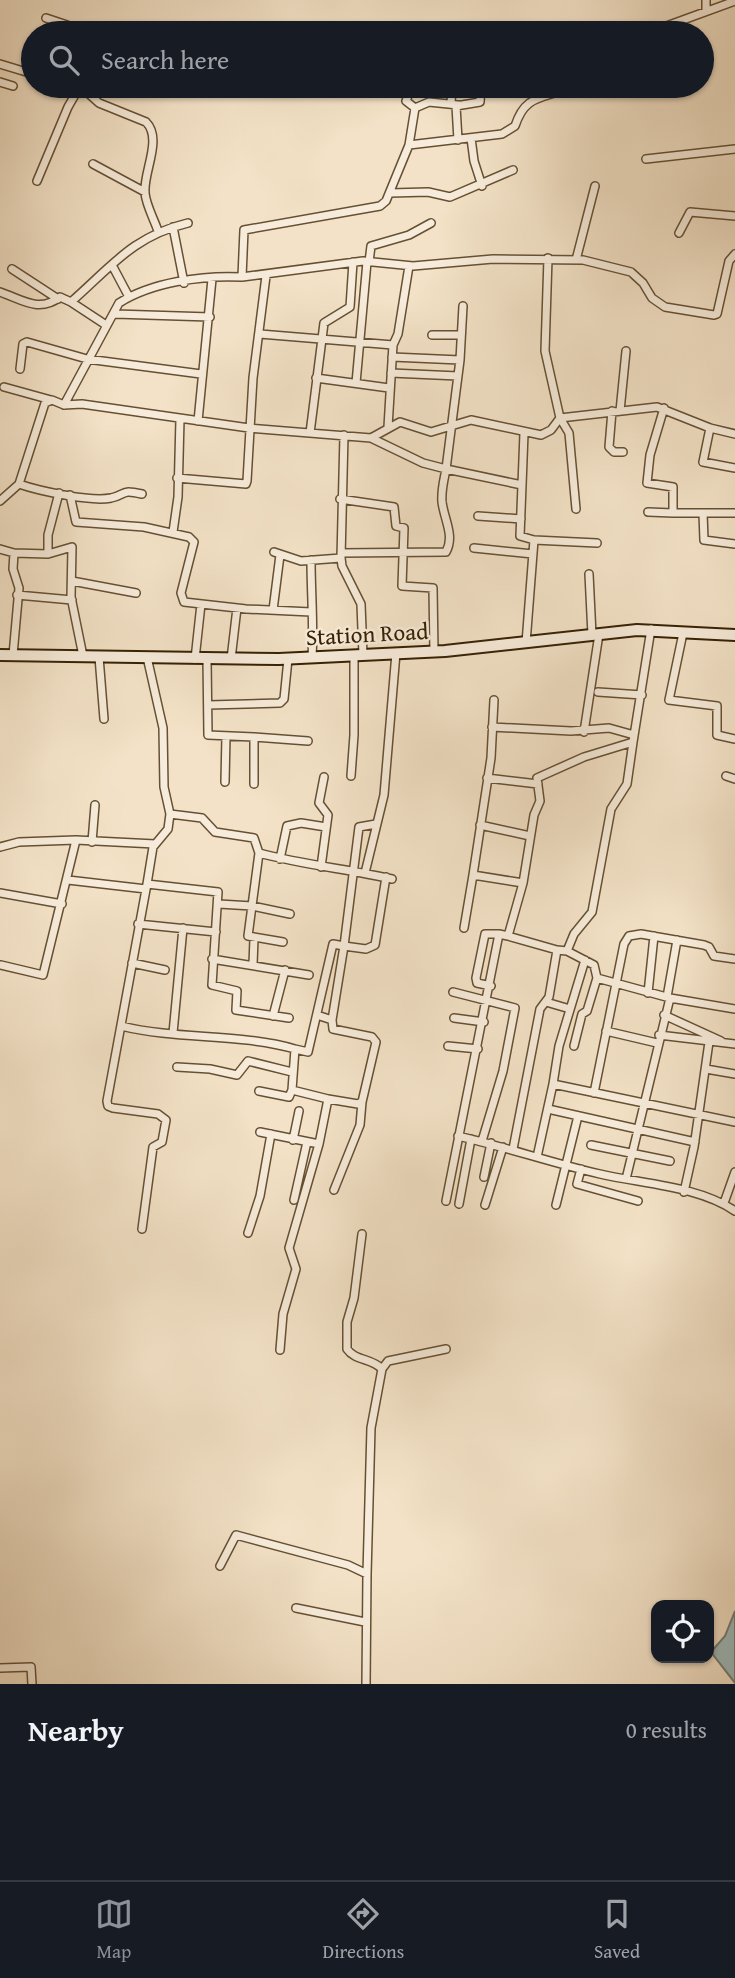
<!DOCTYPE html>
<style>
:root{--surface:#171b24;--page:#20242c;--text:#f1f3f6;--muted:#9ea1a6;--line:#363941;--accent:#8c9099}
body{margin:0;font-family:"Gentium Book Plus",serif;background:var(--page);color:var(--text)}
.controls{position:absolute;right:21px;bottom:21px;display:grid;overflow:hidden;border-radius:14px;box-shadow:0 2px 5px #0004}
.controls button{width:63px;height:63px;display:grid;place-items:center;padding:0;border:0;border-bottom:2px solid var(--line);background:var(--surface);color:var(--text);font:35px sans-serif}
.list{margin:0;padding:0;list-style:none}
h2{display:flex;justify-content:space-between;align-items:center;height:91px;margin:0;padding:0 28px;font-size:30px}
h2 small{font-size:23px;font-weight:400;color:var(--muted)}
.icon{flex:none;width:38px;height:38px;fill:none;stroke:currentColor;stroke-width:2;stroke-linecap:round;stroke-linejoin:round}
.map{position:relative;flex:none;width:735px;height:1684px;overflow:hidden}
.search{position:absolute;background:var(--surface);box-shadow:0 2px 5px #0004;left:21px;right:21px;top:21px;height:77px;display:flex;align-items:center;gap:18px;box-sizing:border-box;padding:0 24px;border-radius:38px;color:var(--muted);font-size:26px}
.sheet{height:196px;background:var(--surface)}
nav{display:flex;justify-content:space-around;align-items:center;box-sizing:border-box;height:98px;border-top:2px solid var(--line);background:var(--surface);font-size:19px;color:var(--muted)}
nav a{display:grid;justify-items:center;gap:4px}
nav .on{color:var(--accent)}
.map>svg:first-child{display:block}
.water{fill:#9ebcbe;stroke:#757e73;stroke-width:2}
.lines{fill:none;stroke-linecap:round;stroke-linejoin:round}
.minor-casing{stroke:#665033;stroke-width:10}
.secondary-casing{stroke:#372002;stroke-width:14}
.minor{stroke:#f7ecdb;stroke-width:7}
.secondary{stroke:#f7ecdb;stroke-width:10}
.labels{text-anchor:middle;stroke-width:5;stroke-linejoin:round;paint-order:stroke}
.street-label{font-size:23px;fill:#372002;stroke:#f7ecdb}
</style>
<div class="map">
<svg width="735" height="1684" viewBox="0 0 735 1684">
<rect width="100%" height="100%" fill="#f3e2c7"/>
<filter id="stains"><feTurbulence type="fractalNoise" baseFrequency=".00286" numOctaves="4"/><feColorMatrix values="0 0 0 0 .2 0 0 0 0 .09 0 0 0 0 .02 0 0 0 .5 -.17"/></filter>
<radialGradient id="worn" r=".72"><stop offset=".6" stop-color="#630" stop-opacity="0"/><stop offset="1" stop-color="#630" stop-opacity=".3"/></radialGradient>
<path class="water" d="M 735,1611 L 735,1683 L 711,1652 L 725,1636 Z"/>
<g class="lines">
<g class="minor-casing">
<path id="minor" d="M 706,0 L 706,11
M 46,18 L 67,25 L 70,33
M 658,33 L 661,28 L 735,1
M 0,64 L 33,74
M 0,82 L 13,86
M 451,104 L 452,86
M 415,108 L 429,102 L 458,105
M 471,138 L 474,161 L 482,186
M 458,140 L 456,106 L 480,102 L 481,86
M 409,145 L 415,108 L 406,101 L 412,86
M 646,159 L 735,149
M 93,164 L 145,192
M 37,181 L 68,107 L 80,86 L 99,103 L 146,122 C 163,139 143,172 145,193 C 146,205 154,219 158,231
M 390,193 L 428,192 L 450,197 L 513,170
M 173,227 L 184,283
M 679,233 L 690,212 L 735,216
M 548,258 L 545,351 L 560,418 L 569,433 L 576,509
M 576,260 L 595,186
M 369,262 L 371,246 L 409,235 L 431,223
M 112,265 L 129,297
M 12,269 L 58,299
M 242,277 L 363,261 L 413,266 L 493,259 L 583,260 L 631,272 L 643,283 L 652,298 L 665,307 L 714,315 L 717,314 L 729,261 L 735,254
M 0,292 C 23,300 39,313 60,297 L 71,302 C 111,267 133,236 188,223
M 71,302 L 106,325
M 115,314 L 210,317
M 260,334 L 393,345
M 432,335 L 461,335
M 392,357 L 460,360 L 446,469 L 522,485 L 524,433
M 460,360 L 463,306
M 20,369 L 23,344 L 27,342 L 87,359 L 201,374
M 391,373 L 458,376
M 316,378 L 389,388
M 356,383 L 367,262
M 4,387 L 51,400
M 64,405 L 119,303 C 152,282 203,275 242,277 L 244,230 L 380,206 L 386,201 L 409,145 L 502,134 L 515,126 C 526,92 545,100 572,86
M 664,408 L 650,455 L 647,483 L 673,487 L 673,513 L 735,513
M 612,411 L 609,447 L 614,452 L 623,452
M 620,411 L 626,351
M 198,421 L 212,279
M 388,427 L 393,345 L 398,334 L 409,266
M 710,428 L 703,462 L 735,468
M 310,433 L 324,323 L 350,307 L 353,262
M 344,435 L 341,558 L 342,566 L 361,604 L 363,655
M 177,478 L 246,484 L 247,481 L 253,378 L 266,276
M 19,484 C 39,491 91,502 111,498 C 128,494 120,489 142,494
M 522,485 L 520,536 L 534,540
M 70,495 L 76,522 L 144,527 L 189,537 L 194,542 L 181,593 L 184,602 L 246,609 L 311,612
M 340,499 L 394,507 L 396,526 L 404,528 L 402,586 L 433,588 L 434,652
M 0,501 L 19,484 L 45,403 L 52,400 L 64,405 L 82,404 L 249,428 L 371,438 L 400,422 L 431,432 L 471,420 L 541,435 L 551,430 L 560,418 L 657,407 L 710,428 L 735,434
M 648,512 L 673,513
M 703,513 L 704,540 L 735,544
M 478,516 L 521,519
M 173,532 L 178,497 L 180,419
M 474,548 L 533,554
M 0,549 L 14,553 L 48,554 L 72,547 L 71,597 L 83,656
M 274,552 L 301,561 L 341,558
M 341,553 L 446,552 C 455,536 444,519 442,502 C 441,490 444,480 446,469 L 423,463 L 371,438
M 48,554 L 48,535 L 59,493
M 311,560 C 311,593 314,625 312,657
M 589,574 L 592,635
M 72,581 L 136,593
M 17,595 L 72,600
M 273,610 L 280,555
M 683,633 L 669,700 L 717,706 L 717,735 L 735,739
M 526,643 L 534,540 L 597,543
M 13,655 L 19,588 L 13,569 L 14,553
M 99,657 L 104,719
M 147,657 L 163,728 L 164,787 L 170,814 L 202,818 L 215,832 L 254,838 L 259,853 C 304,865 348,869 392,879
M 195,659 L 201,604
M 207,659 L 208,735 L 254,737 L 254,784
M 231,659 L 237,608
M 598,692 L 642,695
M 494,700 L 491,758 L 473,875 L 523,883
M 208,705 L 280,703 L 284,699 L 288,659
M 492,727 L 571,731 L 609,728 L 634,735
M 584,732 L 599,634
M 254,737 L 308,741
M 351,776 L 354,735 L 354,655
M 726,776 L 735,779
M 487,778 L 538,784
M 225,782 L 226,736
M 170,814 L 168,829 L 153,847 L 147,884 L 218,892 L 212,985 L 237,991 L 236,1010 L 289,1018
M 480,825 L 530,836
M 92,842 L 95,805
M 0,847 L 19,842 L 76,840
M 259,853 L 248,936 L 283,942
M 280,859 L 287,826 L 301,823 L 326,827
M 321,867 L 328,815 L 319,803 L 324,777
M 365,873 L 384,795 L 396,653
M 68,880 L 146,889
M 0,893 L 62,904
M 219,904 L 252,906 L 290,914
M 138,924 L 216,932
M 464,928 L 473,875
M 508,936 L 557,950
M 567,951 L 574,934 L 592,912 L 611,809 L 627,784 L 633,742
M 212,959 L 309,975
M 585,960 L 559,1046 L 553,1084 L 735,1122
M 132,963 L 165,970
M 253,964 L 254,939
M 1,965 L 43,975 L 76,840 L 155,844
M 491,986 L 477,983 L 476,978 L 485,934 L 499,934
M 453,992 L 515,1008 L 503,1071 L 482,1141
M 648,993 L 654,936
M 667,997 L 677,940
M 546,1002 L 570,1009
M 317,1015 L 332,1020 L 333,1029 L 372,1037 L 376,1042 L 362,1102 L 358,1104 L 328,1099
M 664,1015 L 721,1041
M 273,1016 L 285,970
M 454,1018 L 484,1022
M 332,1020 L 344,946 L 366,949 L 375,945 L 386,877
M 121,1026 C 178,1040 239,1033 295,1049
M 606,1031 L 657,1043
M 173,1033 L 183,928
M 659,1035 L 735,1044
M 448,1046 L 478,1049
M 574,1046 L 582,1014 L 587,1011 L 597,978
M 177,1067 L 210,1069 L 237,1075 L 248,1061 L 292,1072
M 706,1069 L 735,1074
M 259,1091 L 289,1097 L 292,1090
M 594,1093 L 624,944 L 629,936 L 641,934 L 704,945 L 709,947 L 714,956 L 735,959
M 548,1109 L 695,1142
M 260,1132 L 319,1144
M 458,1136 C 506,1147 552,1163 600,1174 C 643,1184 698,1186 735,1211
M 293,1140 L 299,1111
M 591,1145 L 670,1161
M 513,1149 L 540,1009 L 549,997 L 557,950 L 567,951 L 594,965 L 597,978 L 670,998 L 735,1009
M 537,1157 L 553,1084
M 581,1169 L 577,1184 L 638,1201
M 484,1177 L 491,1143
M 626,1179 L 670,998
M 334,1190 L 360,1125 L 362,1102
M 684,1192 L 694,1147 L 709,1042
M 294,1200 L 307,1142
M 446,1201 L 499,934 L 508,936 L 523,883 L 534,815 L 540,801 L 537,778 L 584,757 L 633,742 L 651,629
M 724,1203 L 735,1172
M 459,1204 L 471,1139
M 485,1205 L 503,1147
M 556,1205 L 578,1116
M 142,1229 L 153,1147 L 162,1142 L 166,1120 L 158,1114 L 113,1108 L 108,1106 L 107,1101 L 147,884
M 248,1233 L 260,1196 L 271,1134
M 362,1234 L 354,1298 L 347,1322 L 347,1349 C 355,1361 372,1358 382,1369
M 280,1350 L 283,1314 L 296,1269 L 289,1248 L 319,1144 L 328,1099 L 292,1090 L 295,1049 L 308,1052 L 333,944 L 344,946 L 359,827 L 376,824
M 220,1566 L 236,1535 L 348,1565 L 367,1574 L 371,1428 L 382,1369 L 388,1361 L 446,1349
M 296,1608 L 365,1622
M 0,1668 L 31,1667 L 32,1684
M 366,1684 L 367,1574"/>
</g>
<g class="secondary-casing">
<path id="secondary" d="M 0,655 L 279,659 L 445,651 L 637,630 L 735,635"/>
</g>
<use href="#minor" class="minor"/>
<use href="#secondary" class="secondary"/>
</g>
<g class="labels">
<g class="street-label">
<text transform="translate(367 634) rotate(-3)" y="8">Station Road</text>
</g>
</g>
<rect width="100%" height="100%" filter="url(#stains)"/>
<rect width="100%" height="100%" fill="url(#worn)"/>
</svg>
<div class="controls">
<button><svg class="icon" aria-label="locate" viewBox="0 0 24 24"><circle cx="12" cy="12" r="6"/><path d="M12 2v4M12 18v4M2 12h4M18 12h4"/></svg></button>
</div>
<div class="search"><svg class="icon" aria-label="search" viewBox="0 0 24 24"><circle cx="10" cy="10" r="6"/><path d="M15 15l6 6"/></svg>Search here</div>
</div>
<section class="sheet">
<h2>Nearby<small>0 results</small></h2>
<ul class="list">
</ul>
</section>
<nav>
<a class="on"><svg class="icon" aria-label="map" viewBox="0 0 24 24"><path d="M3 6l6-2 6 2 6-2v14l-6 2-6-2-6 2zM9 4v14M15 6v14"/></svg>Map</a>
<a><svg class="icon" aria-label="directions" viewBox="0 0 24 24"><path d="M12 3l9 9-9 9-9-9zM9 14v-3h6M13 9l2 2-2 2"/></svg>Directions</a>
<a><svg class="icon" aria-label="saved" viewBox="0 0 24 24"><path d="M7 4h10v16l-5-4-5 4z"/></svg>Saved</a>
</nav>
